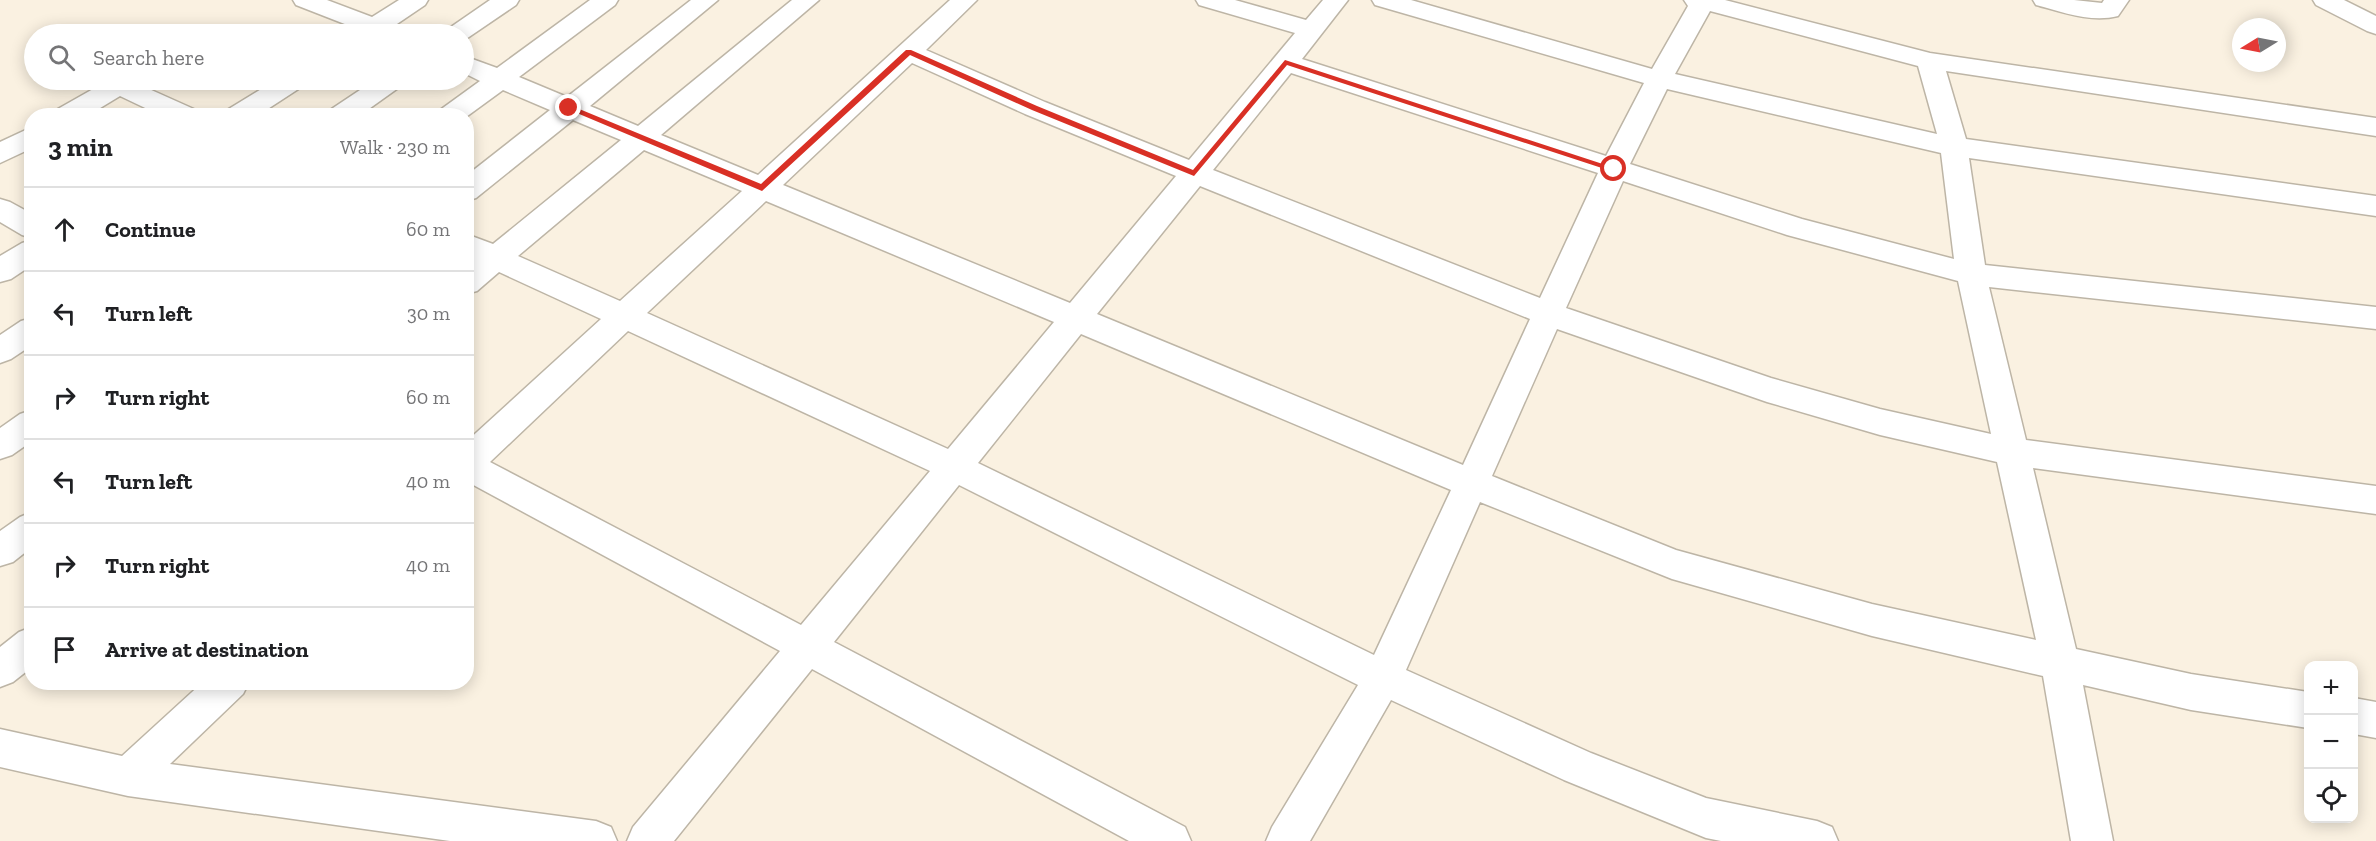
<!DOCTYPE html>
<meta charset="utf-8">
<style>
:root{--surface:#fff;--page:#f6f6f6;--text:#202124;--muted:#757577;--line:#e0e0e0}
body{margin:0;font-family:"Zilla Slab",serif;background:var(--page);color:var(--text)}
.controls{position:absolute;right:18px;bottom:18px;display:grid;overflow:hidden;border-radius:12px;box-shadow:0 3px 15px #0003}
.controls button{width:54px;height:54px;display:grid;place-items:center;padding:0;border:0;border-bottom:2px solid var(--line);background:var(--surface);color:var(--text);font:30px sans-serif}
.compass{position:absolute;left:2232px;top:18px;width:54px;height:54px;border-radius:50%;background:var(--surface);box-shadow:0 3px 15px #0003;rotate:260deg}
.stop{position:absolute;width:18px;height:18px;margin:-14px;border:4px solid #d93025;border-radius:50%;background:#fff}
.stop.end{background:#d93025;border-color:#fff;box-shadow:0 2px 6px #0008}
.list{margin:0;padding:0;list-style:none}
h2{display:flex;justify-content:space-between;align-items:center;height:78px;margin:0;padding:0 24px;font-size:26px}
h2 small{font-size:20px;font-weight:400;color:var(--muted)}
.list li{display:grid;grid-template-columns:39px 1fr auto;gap:18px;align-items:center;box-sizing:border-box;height:84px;padding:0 24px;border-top:2px solid var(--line)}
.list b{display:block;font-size:22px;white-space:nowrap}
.list em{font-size:20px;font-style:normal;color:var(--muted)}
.icon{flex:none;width:33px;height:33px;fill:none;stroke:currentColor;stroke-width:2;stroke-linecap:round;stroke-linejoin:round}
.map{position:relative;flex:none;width:2376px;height:841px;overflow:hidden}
.search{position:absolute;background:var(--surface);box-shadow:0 3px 15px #0003;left:24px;top:24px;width:450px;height:66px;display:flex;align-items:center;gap:15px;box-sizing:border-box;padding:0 21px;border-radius:33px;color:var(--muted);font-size:22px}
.panel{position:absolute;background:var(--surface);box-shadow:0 3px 15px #0003;left:24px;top:108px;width:450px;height:582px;border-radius:24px}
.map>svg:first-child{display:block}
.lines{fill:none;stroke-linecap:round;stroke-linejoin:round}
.street-casing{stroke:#bdb5a6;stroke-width:3}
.street{fill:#fff;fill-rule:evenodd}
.route{fill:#d93025}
</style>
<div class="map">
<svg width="2376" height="841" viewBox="0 0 2376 841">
<rect width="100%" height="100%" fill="#faf1e1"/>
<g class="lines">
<g class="street-casing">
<path id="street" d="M 293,0 L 327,0 L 372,17 L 399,0 L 428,0 L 425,5 L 394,26 L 402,29 L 405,34 L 352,34 L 355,28 L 296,5 Z
M 490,0 L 519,0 L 516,5 L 466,39 L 464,40 L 464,34 L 445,34 L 448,29 Z
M 590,0 L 618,0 L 615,5 L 519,77 L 567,97 L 691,0 L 718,0 L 590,106 L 638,126 L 792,0 L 819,0 L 661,135 L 758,175 L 950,0 L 977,0 L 926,50 L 1045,102 L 1189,160 L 1295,33 L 1199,5 L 1196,0 L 1235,0 L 1306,20 L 1323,0 L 1348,0 L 1302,59 L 1606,156 L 1644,83 L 1375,5 L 1372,0 L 1411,0 L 1652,69 L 1688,6 L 1684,0 L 1725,0 L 1930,53 L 2376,118 L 2376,136 L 1946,71 L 1966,139 L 2376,196 L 2376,216 L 1969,158 L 1985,265 L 2376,307 L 2376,329 L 1989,287 L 2026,440 L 2376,486 L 2376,514 L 2033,468 L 2076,649 L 2191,674 L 2308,692 L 2308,728 L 2191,710 L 2083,685 L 2113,841 L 2071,841 L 2043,676 L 1872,636 L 1672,579 L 1480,502 L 1406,670 L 1591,753 L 1706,798 L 1817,821 L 1832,827 L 1838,841 L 1721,841 L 1706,838 L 1564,780 L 1391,700 L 1310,841 L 1266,841 L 1272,827 L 1358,685 L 959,485 L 834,642 L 1185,827 L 1191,841 L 1129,841 L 812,669 L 674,841 L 627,841 L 633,827 L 780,651 L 466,481 L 466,442 L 601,319 L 499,272 L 477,291 L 466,294 L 466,266 L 474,260 L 466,256 L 466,234 L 493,244 L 621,140 L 573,120 L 476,198 L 466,201 L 466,176 L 550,110 L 503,90 L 466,117 L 437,116 L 440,110 L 480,81 L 464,73 L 464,56 L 497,68 ZM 1710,11 L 1918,66 L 1937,134 L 1675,74 ZM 912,63 L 1025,114 L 1176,176 L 1070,303 L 783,185 ZM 1291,73 L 1598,173 L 1540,298 L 1213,170 ZM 1667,89 L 1941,153 L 1954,259 L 1802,219 L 1630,164 ZM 644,150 L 742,191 L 620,301 L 518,256 ZM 1623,181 L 1787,235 L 1958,281 L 1991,434 L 1880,409 L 1771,378 L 1566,308 ZM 1200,186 L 1530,319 L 1463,465 L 1097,314 ZM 766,201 L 1054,322 L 948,449 L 647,313 ZM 1557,329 L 1767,402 L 1880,435 L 1997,462 L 2036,640 L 1872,604 L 1676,550 L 1492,476 ZM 628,331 L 930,471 L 801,625 L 490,462 ZM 1081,334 L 1451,490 L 1374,655 L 978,463 Z
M 2033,0 L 2074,0 L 2102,3 L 2104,0 L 2129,0 L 2118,16 C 2091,23 2062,12 2036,5 Z
M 2313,0 L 2344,0 L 2376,16 L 2376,34 L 2367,31 L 2316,5 Z
M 109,80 L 129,80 L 196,110 L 199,116 L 162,116 L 120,96 L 87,116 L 53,116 L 56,110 Z
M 276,80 L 307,80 L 303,86 L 257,116 L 224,116 L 227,110 Z
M 375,80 L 405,80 L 401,86 L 359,116 L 327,116 L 330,110 Z
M 32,127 L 32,148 L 0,163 L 0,142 Z
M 0,199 L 10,202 L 32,214 L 32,238 L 22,235 L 0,222 Z
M 32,240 L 32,265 L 11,279 L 0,282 L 0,256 L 22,243 Z
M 32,318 L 32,345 L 11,359 L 0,363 L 0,335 L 21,321 Z
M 32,410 L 32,441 L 12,455 L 0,459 L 0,428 L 20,414 Z
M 32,512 L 32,547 L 13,562 L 0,566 L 0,531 L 20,517 Z
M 32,627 L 32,667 L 13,682 L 0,687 L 0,647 L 19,632 Z
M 203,682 L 249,682 L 243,694 L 170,764 L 596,821 L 611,827 L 617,841 L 450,841 L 128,796 L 0,767 L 0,729 L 122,756 Z
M 2354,698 L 2376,702 L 2376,738 L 2354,734 Z"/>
</g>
<use href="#street" class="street"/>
</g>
<path class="route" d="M 906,50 L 911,50 L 1037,106 L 1193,170 L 1285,60 L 1618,169 L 1611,171 L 1287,65 L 1194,176 L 1032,110 L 910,55 L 762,191 L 565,108 L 572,106 L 761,184 Z"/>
</svg>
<div class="controls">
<button>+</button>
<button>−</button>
<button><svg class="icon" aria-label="locate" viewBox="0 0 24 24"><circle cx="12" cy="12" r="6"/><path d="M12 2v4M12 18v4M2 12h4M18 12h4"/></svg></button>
</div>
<svg class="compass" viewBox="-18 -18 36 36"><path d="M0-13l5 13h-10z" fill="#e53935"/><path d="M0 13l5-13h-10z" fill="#757577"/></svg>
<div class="stop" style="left:1614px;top:169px"></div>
<div class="stop end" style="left:569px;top:108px"></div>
<div class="search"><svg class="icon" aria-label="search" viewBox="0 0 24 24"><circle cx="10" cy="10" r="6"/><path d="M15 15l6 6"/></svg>Search here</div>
<section class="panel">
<h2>3 min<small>Walk · 230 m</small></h2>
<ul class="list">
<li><svg class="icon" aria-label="ahead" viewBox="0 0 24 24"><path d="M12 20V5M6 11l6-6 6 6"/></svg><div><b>Continue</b></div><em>60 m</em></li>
<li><svg class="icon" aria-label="left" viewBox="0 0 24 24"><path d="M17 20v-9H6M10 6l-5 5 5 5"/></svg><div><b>Turn left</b></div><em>30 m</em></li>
<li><svg class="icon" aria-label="right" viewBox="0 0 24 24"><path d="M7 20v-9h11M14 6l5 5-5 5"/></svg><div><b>Turn right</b></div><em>60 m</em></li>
<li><svg class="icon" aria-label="left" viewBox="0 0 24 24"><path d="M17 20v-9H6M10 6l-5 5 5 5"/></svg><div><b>Turn left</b></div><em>40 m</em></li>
<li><svg class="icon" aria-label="right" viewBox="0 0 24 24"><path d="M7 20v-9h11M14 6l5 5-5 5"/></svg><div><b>Turn right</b></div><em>40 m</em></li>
<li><svg class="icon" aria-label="arrive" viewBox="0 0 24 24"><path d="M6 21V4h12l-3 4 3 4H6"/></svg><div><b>Arrive at destination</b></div></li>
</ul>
</section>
</div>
